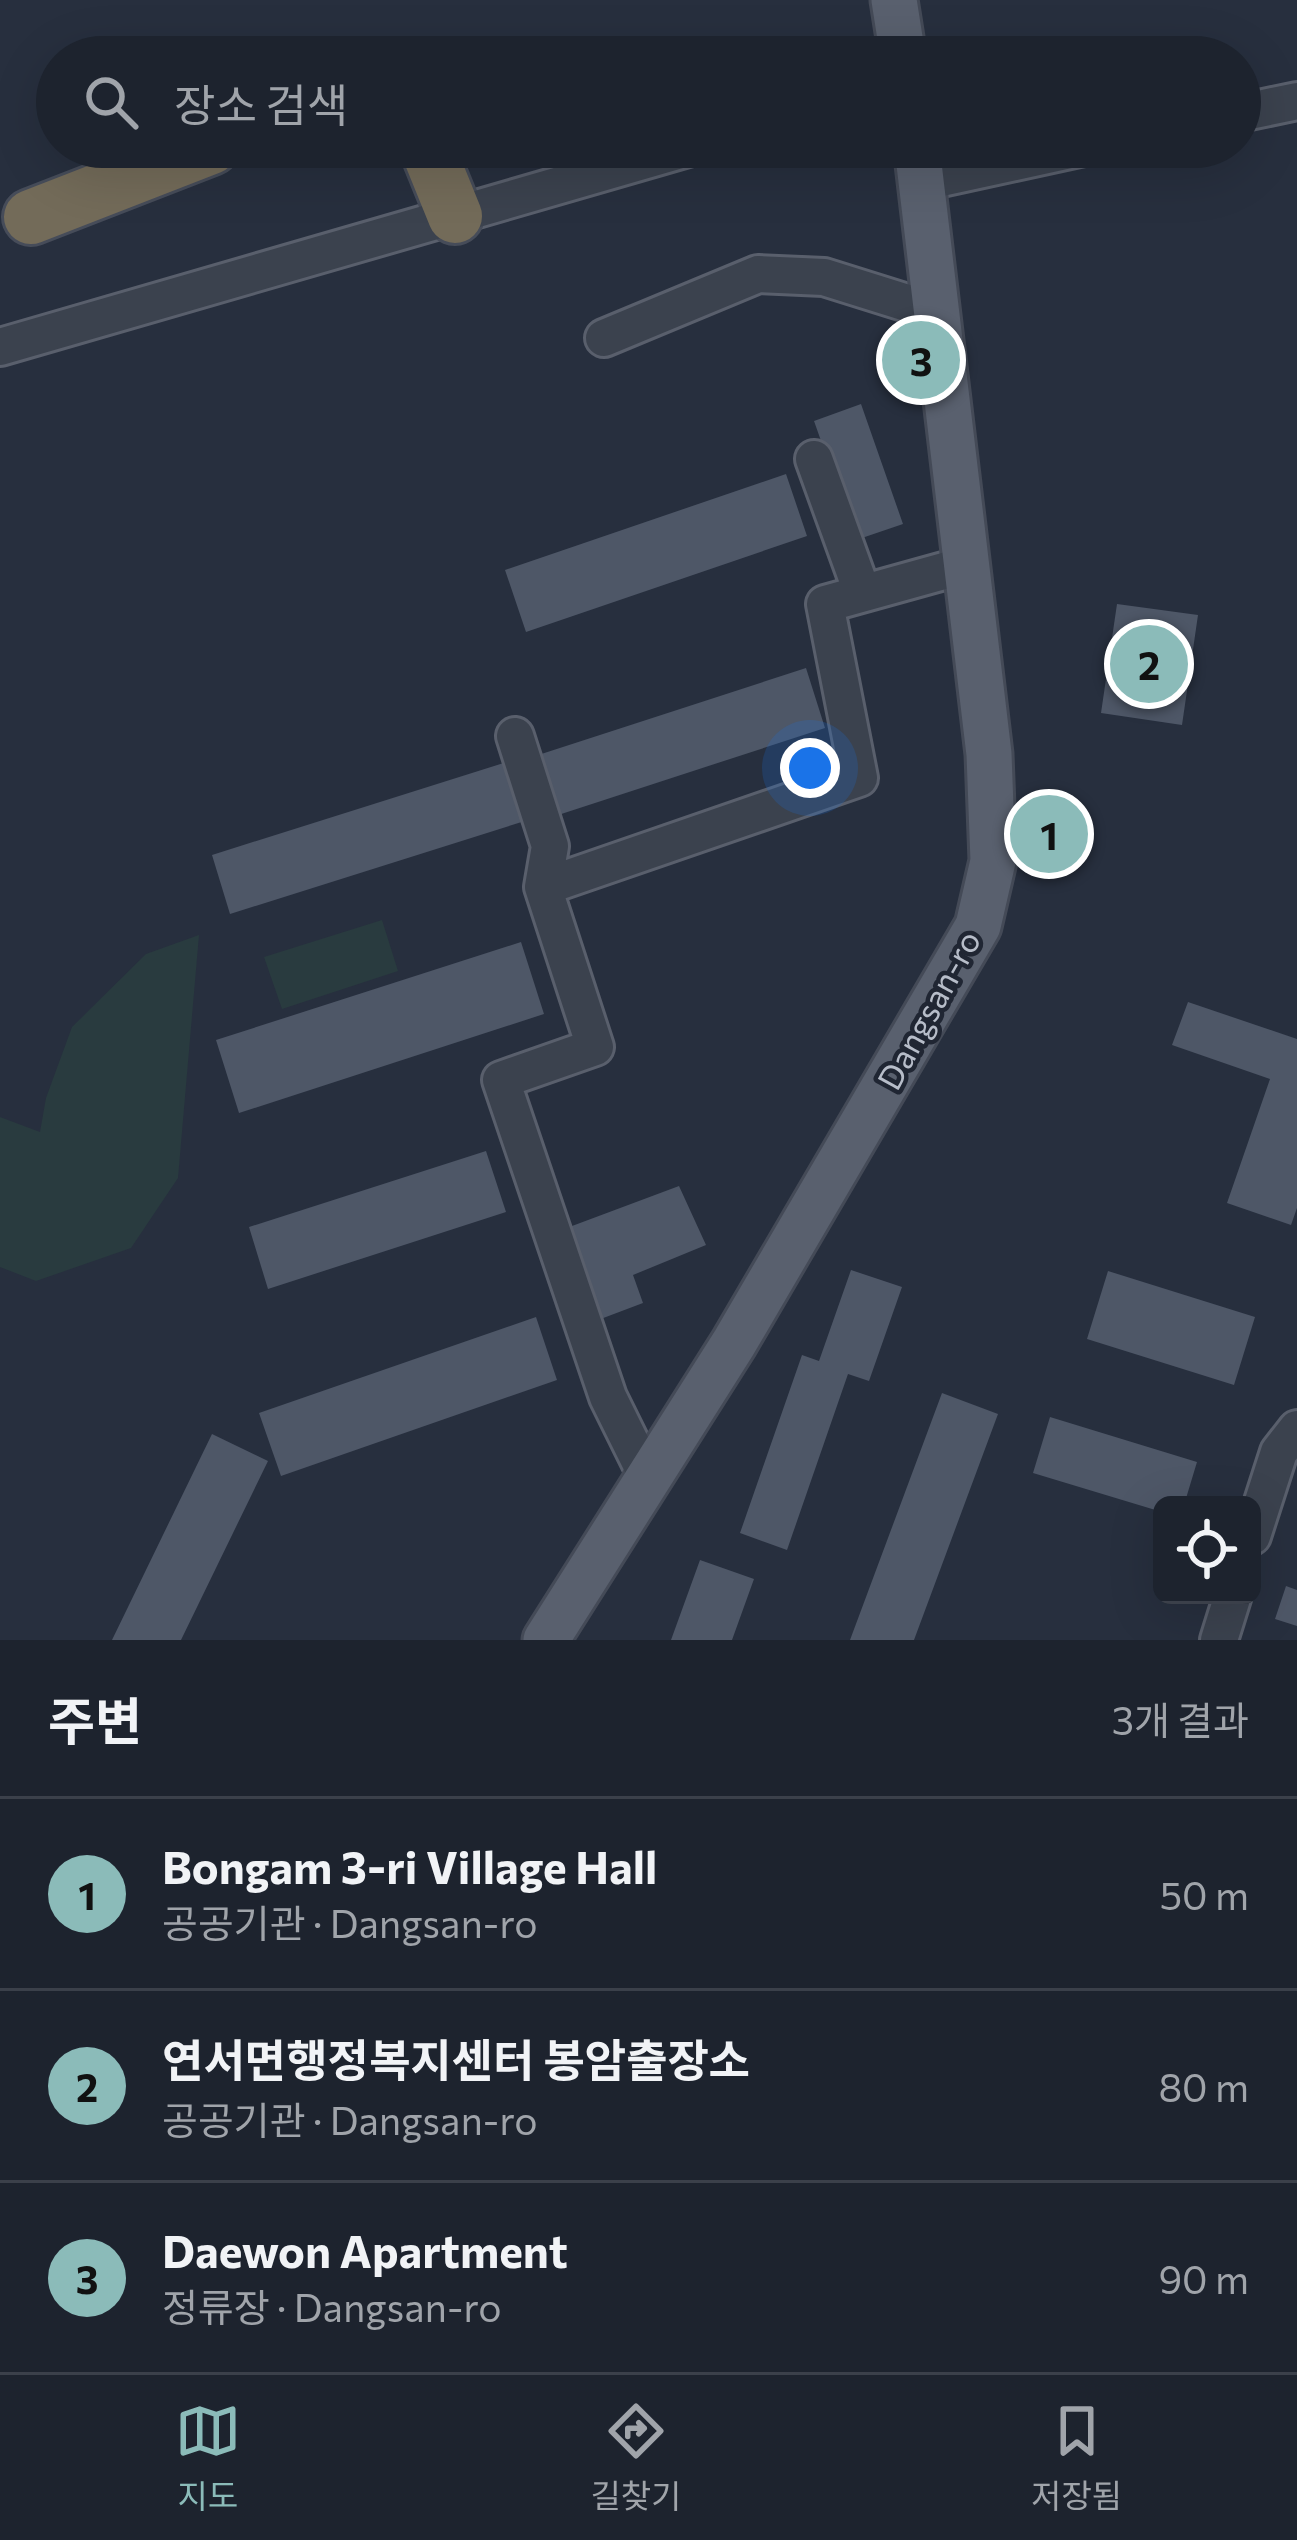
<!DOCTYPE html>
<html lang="ko">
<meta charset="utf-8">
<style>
:root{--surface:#1d232e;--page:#2a2f3a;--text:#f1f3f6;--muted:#a0a4aa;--line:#3b404a;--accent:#8bbbb9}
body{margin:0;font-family:Commissioner,"Noto Sans KR",sans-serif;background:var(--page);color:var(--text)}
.controls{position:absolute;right:36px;bottom:36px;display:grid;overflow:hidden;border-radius:18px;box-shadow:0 12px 48px #0002}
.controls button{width:108px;height:108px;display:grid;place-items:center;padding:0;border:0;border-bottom:3px solid var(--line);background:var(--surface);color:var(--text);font:60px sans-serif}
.you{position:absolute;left:810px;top:768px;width:42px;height:42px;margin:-30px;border:9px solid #fff;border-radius:50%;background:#1a73e8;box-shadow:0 0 0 18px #1a73e833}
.badge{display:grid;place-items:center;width:78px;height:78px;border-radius:50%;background:var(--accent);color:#111;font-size:39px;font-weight:700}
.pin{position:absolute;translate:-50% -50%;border:6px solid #fff;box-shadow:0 3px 12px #0006}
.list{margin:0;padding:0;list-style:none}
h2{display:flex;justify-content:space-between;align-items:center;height:156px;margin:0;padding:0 48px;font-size:51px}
h2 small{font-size:39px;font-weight:400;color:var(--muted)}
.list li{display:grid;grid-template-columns:78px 1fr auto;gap:36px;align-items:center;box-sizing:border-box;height:192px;padding:0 48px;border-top:3px solid var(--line)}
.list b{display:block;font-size:45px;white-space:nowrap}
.list p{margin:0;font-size:39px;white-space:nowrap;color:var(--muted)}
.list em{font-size:39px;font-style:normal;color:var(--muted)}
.icon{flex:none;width:66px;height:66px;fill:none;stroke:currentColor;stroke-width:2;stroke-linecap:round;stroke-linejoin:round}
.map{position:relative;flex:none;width:1297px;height:1640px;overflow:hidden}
.search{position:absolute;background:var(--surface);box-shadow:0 12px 48px #0002;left:36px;right:36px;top:36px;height:132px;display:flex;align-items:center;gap:30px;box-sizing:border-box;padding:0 42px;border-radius:66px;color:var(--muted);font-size:45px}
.sheet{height:732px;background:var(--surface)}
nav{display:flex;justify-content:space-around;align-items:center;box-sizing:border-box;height:168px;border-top:3px solid var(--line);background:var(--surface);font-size:33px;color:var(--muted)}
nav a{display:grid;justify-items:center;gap:6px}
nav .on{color:var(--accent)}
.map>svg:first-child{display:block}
.green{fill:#293b3f}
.building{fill:#4e5767}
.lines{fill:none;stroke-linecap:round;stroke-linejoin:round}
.minor-casing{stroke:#595f6c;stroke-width:42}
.major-casing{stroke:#444a57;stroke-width:51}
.highway-casing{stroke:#464c59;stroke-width:60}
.minor{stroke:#3b424e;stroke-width:36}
.major{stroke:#59606e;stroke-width:45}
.highway{stroke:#736b59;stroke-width:54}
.labels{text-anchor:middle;stroke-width:9;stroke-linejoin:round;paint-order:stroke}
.street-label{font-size:33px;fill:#b7bdc9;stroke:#202633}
</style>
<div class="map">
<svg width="1297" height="1640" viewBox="0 0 1297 1640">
<rect width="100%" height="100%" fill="#272f3e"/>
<path class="green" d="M 382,920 L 398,971 L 282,1009 L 264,957 Z
M 199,935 L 178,1178 L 131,1248 L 36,1281 L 0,1267 L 0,1117 L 40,1132 L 46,1098 L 72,1027 L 146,954 Z"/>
<path class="building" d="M 861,404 L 903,524 L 856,540 L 814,421 Z
M 786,474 L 807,536 L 526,632 L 505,570 Z
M 1117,604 L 1198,615 L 1182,725 L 1101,713 Z
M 806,668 L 825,728 L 549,818 L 529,758 Z
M 510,761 L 528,820 L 230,914 L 212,855 Z
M 1073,795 L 1076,871 L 1025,873 L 1022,797 Z
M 521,942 L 544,1014 L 239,1113 L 216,1040 Z
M 1188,1002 L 1297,1039 L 1297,1208 L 1291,1225 L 1227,1203 L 1270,1079 L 1172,1045 Z
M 486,1151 L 506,1212 L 268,1289 L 249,1227 Z
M 679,1186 L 706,1245 L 633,1275 L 643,1303 L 598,1320 L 564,1229 Z
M 851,1270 L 902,1287 L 869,1381 L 848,1374 L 787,1550 L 740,1533 L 802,1355 L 819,1361 Z
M 1108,1271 L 1255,1317 L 1234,1385 L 1087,1339 Z
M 536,1317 L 557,1380 L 281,1476 L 259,1413 Z
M 942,1393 L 998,1414 L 914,1640 L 850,1640 Z
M 1050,1417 L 1197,1462 L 1184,1505 L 1162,1505 L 1162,1512 L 1033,1473 Z
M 212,1434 L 268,1461 L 181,1640 L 112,1640 Z
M 700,1560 L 754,1579 L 732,1640 L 671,1640 Z
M 1286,1586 L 1297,1590 L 1297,1626 L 1275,1619 Z"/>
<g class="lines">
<g class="minor-casing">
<path id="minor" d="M 1240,113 L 1297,101
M 923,182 L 1084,147
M 604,338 L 758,274 L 824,277 L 939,313
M 0,347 L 691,147
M 814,459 L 862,592
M 515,736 L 550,846 L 543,887
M 649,1480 L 608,1397 L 501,1080 L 595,1047 L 543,887 L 859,778 L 825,604 L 969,564
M 1252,1536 L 1279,1452 L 1297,1429
M 1219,1640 L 1233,1595"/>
</g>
<g class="major-casing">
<path id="major" d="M 894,0 L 903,57
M 546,1640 L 734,1343 L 978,926 L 993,861 L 989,754 L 917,147"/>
</g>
<g class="highway-casing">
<path id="highway" d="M 427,147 L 455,216
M 31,217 L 211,147"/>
</g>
<use href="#minor" class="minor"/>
<use href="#major" class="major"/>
<use href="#highway" class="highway"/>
</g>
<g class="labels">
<g class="street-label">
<text transform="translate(929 1010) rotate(-61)" y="12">Dangsan-ro</text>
</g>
</g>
</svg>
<div class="controls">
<button><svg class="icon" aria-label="locate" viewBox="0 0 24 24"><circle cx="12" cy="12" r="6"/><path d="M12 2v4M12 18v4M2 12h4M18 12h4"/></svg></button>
</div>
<div class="you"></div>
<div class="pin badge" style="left:1049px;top:834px">1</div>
<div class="pin badge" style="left:1149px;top:664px">2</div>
<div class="pin badge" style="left:921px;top:360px">3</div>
<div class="search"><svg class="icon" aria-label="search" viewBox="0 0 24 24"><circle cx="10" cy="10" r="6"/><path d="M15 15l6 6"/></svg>장소 검색</div>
</div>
<section class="sheet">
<h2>주변<small>3개 결과</small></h2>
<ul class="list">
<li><span class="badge">1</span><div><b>Bongam 3-ri Village Hall</b><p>공공기관 · Dangsan-ro</p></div><em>50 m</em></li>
<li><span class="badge">2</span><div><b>연서면행정복지센터 봉암출장소</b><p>공공기관 · Dangsan-ro</p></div><em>80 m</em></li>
<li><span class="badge">3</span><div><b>Daewon Apartment</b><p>정류장 · Dangsan-ro</p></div><em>90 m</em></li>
</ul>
</section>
<nav>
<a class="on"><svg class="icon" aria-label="map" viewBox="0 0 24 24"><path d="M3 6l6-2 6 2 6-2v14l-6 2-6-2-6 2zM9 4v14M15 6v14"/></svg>지도</a>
<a><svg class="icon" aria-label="directions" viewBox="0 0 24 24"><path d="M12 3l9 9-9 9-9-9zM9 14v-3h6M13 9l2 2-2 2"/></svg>길찾기</a>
<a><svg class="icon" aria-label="saved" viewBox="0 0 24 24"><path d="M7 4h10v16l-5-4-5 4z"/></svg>저장됨</a>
</nav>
